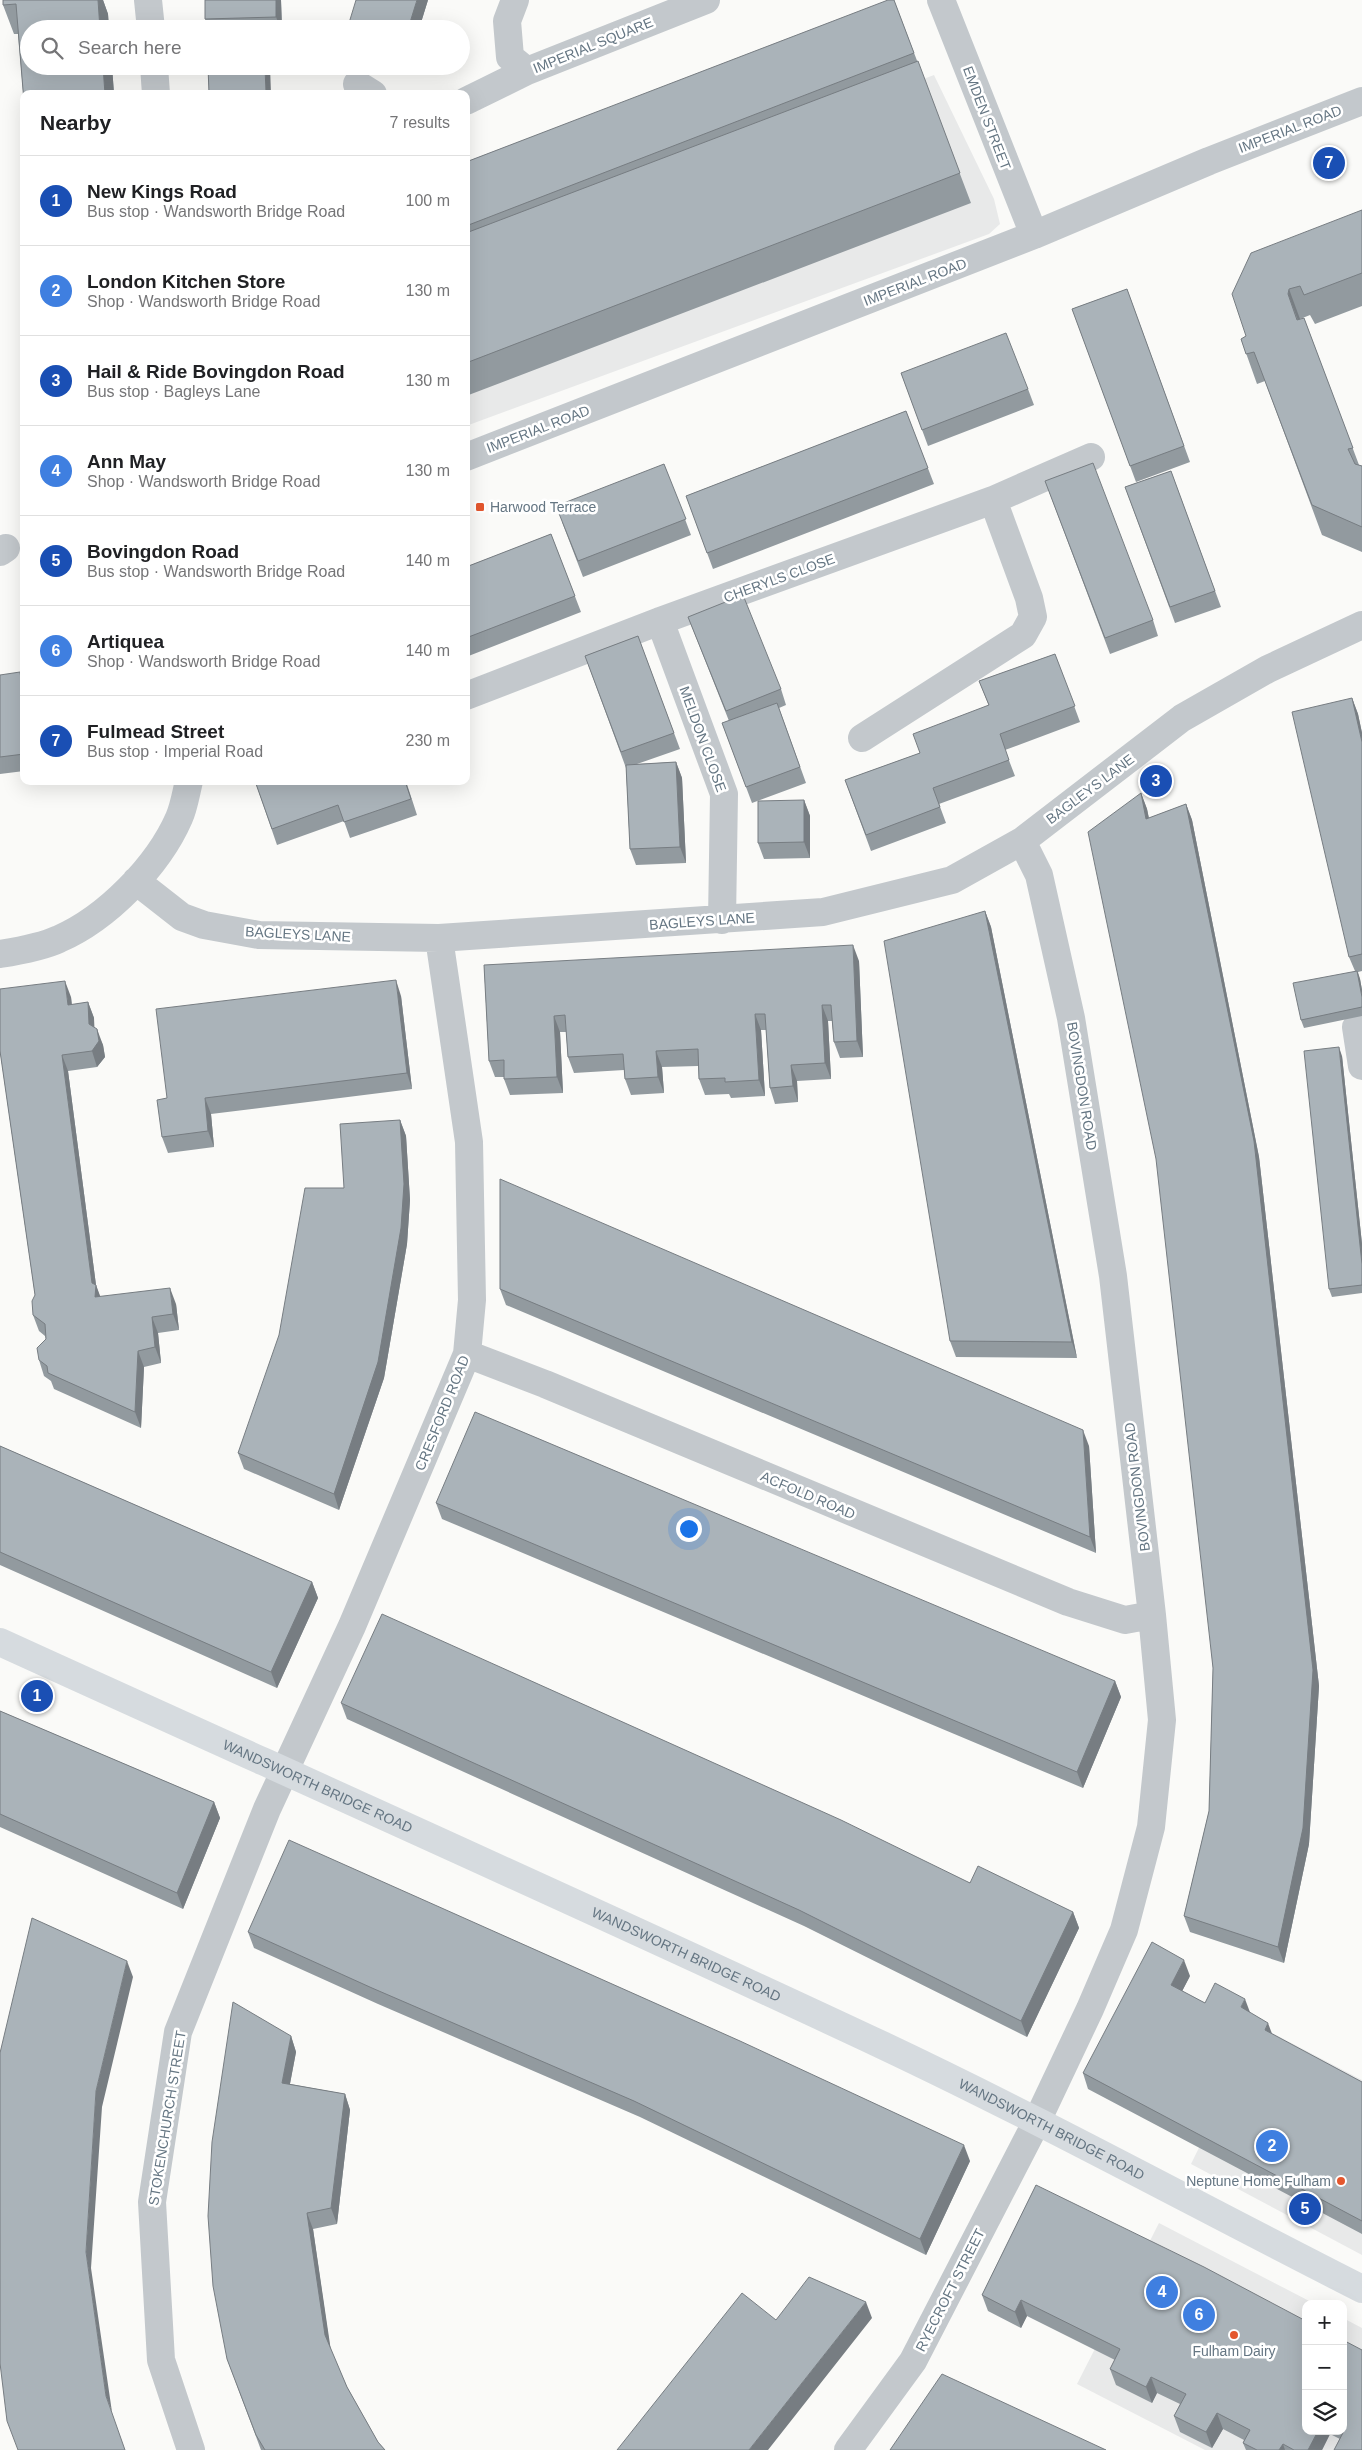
<!DOCTYPE html>
<meta charset="utf-8">
<style>
body{margin:0;font-family:Helvetica,sans-serif;background:#f6f6f6;color:#202124}
.controls{position:absolute;right:15px;bottom:15px;display:grid;overflow:hidden;border-radius:10px;box-shadow:0 5px 20px #0002}
.controls button{width:45px;height:45px;display:grid;place-items:center;padding:0;border:0;border-bottom:1px solid #e0e0e0;background:#fff;color:#202124;font:25px sans-serif}
.you{position:absolute;left:688px;top:1528px;width:18px;height:18px;margin:-12px;border:4px solid #fff;border-radius:50%;background:#1a73e8;box-shadow:0 0 0 8px #1a73e833}
.badge{display:grid;place-items:center;width:32px;height:32px;border-radius:50%;background:#2563eb;color:#fff;font-size:16px;font-weight:700}
.pin{position:absolute;translate:-50% -50%;border:2px solid #fff;box-shadow:0 1px 5px #0006}
.list{margin:0;padding:0;list-style:none}
h2{display:flex;justify-content:space-between;align-items:center;height:65px;margin:0;padding:0 20px;font-size:21px}
h2 small{font-size:16px;font-weight:400;color:#757577}
.list li{display:grid;grid-template-columns:32px 1fr auto;gap:15px;align-items:center;box-sizing:border-box;height:90px;padding:0 20px;border-top:1px solid #e0e0e0}
.list b{display:block;font-size:19px;white-space:nowrap}
.list p{margin:0;font-size:16px;white-space:nowrap;color:#757577}
.list em{font-size:16px;font-style:normal;color:#757577}
.icon{flex:none;width:28px;height:28px;fill:none;stroke:currentColor;stroke-width:2;stroke-linecap:round;stroke-linejoin:round}
.map{position:relative;flex:none;width:1362px;height:2450px;overflow:hidden}
.search{position:absolute;background:#fff;box-shadow:0 5px 20px #0002;left:20px;top:20px;width:450px;height:55px;display:flex;align-items:center;gap:12px;box-sizing:border-box;padding:0 18px;border-radius:28px;color:#757577;font-size:19px}
.panel{position:absolute;background:#fff;box-shadow:0 5px 20px #0002;left:20px;top:90px;width:450px;height:695px;border-radius:10px}
.map>svg:first-child{display:block}
.built{fill:#e8e9e9}
.lines{fill:none;stroke-linecap:round;stroke-linejoin:round}
.minor{stroke:#c3c8cc;stroke-width:28}
.major{stroke:#d6dbdf;stroke-width:28}
.wall{fill:#929a9f}
.shaded-wall{fill:#777d82}
.building{fill:#aab3b9;stroke:#777d82}
.poi-dot{fill:#e4572e;stroke:#fff;stroke-width:2}
.labels{text-anchor:middle;stroke-width:5;stroke-linejoin:round;paint-order:stroke}
.street-label{font-size:14px;fill:#657683;stroke:#fff}
.poi-label{font-size:14px;fill:#657683;stroke:#fff;text-anchor:start}
</style>
<div class="map">
<svg width="1362" height="2450" viewBox="0 0 1362 2450">
<rect width="100%" height="100%" fill="#fafaf8"/>
<!-- built -->
<path class="built" d="M934 75 994 199 1000 224 989 234 466 426V253Z
M1259 2026 1362 2080V2255L1191 2164Z
M1159 2223 1315 2304H1306V2431H1343V2318L1362 2328V2450H1205L1077 2384Z"/>
<g class="lines">
<!-- minor -->
<path class="minor" d="M148 0 151 29
M515 0 507 21 510 57 527 71 706 0
M941 0 1034 235
M154 66 156 94
M357 84 373 94
M466 101 527 71
M466 457 1034 235 1209 161 1362 101
M0 552 6 548
M660 621 724 794 722 920
M466 696 660 621 993 500 1091 457
M862 738 1023 635 1033 617 1029 598 993 500
M136 881 182 917 204 925 259 935 439 938 823 912 952 880 1022 841 1182 718 1268 669 1362 625
M0 954C19 951 42 947 59 939 107 918 158 866 179 818 184 807 186 793 189 781
M1356 1027 1362 1066
M467 1354 545 1384 1068 1602 1125 1620 1152 1615
M191 2450 161 2360 152 2202 178 2032 267 1809 352 1626 467 1354 472 1300 469 1142 439 938
M848 2450 913 2361 1037 2121 1090 2009 1124 1930 1151 1827 1162 1720 1152 1615 1113 1276 1071 1018 1039 875 1022 841"/>
<!-- major -->
<path class="major" id="s1" d="M0 1642C294 1776 590 1908 882 2045 1045 2122 1202 2208 1362 2289"/>
</g>
<!-- wall -->
<path class="wall" d="M3 0H98L99 14 98 0H103L108 14 109 29H29V66H112L114 94H24V102L18 34H14L3 5Z
M205 0H281L282 29H209L205 19Z
M428 0 419 29H351L349 23Z
M894 0 971 203 466 396V162Z
M1362 210V306L1315 324 1310 315 1300 319V320L1304 318 1359 465 1362 466V552L1322 535 1265 381 1257 384 1241 339 1246 336Z
M1127 289 1190 462 1136 482 1072 309Z
M901 373 1028 389 1034 405 928 446Z
M906 411 934 484 713 569 686 496Z
M664 464 691 535 583 577 562 522Z
M1171 471 1221 607 1175 623 1125 487Z
M1045 481 1153 620 1158 636 1110 654Z
M551 534 581 612 466 657V567Z
M688 617 781 689 786 705 779 708 806 783 752 803 722 723 729 721Z
M638 636 680 749 637 764 676 762 682 778 686 863 636 865 630 849 626 768 585 656Z
M1055 654 1080 722 1005 750 1015 776 939 804 946 823 871 851 845 780 920 753 989 706 979 681Z
M0 675 24 683V771L0 774Z
M1352 698 1358 714 1362 733V971L1358 972 1360 979 1362 990V1016L1304 1028 1301 1020 1355 971 1349 957Z
M255 781H406L417 815 350 838 344 821 277 845Z
M1141 793 1147 809 1149 818 1186 804 1192 820 1259 1157 1319 1686 1309 1844 1284 1963 1190 1932 1184 1916 1209 1811 1213 1668Z
M804 800 810 816V858L764 859 758 843Z
M985 911 991 927 1077 1358 956 1357 950 1341Z
M859 961 863 1057 840 1058 834 1042 832 1021H828L831 1079 797 1081 798 1102 775 1104 770 1088 766 1030H761L765 1096 731 1098 729 1094 705 1095 699 1079 698 1066 662 1067 664 1093 631 1095 625 1079 624 1070 574 1073 568 1057 566 1032H560L563 1093 510 1095 504 1079V1077H495L489 1061 484 965Z
M401 996 412 1089 211 1114 214 1147 168 1153 162 1137 167 1098Z
M71 997 72 1005 88 1002 94 1018V1027L103 1045 105 1057 97 1067 68 1071 96 1285 100 1297 176 1304 179 1330 158 1333 161 1363 144 1367 141 1428 54 1389 51 1381 44 1376 39 1360 46 1339 45 1336 39 1331 33 1315 35 1295 0 1051Z
M1342 1056 1362 1244V1293L1332 1297 1329 1289Z
M400 1120 406 1136 410 1200 407 1244 384 1378 339 1510 244 1469 238 1453 344 1188Z
M500 1289 1089 1446 1096 1553 506 1305Z
M0 1446 312 1582 318 1598 277 1688 0 1565Z
M436 1503 1115 1681 1121 1697 1083 1788 442 1519Z
M341 1703 1073 1912 1079 1928 1027 2037 804 1926 347 1719Z
M0 1711 214 1802 220 1818 183 1909 0 1827Z
M248 1932 970 2161 926 2255 640 2117 378 2004 254 1948Z
M1190 1976 1182 1991 1205 2003 1250 2013 1273 2035 1362 2082V2234L1088 2089 1083 2073Z
M291 2036 296 2052 290 2084 345 2094 350 2110 337 2224 313 2229 330 2348 347 2387 378 2442 385 2450H261L227 2359Z
M1036 2185 1306 2431H1343V2340L1362 2450 1330 2434 1322 2450H1246L1243 2443 1244 2440 1223 2429 1212 2448 1180 2432 1174 2416 1180 2404 1157 2393 1152 2403 1116 2385 1110 2369 1115 2360 1027 2316 1021 2328 988 2311 982 2295Z"/>
<!-- shaded-wall -->
<path class="shaded-wall" d="M98 0H103L108 14 109 29H100Z
M276 0H281L282 29H281L276 17Z
M417 0H428L419 29H408Z
M103 66H112L114 94H105Z
M265 66H270L271 94H266Z
M1289 289 1300 319 1299 323 1288 294Z
M20 672 24 683V701Z
M1352 698 1358 714 1362 733V742Z
M676 762 682 778 686 863 680 847Z
M1141 793 1147 809 1152 835 1146 819Z
M804 800 810 816V858L804 842Z
M1186 804 1192 820 1259 1157 1319 1686 1309 1844 1284 1963 1278 1947Z
M985 911 991 927 1077 1358 1072 1342Z
M853 945 859 961 863 1057 857 1041Z
M1357 971 1360 979 1362 990V997Z
M396 980 401 996 412 1089 407 1073Z
M65 981 71 997 73 1021 68 1005Z
M88 1002 94 1018 95 1040 89 1024Z
M822 1005 828 1021 831 1079 825 1063Z
M755 1014 761 1030 765 1096 759 1080Z
M554 1016 560 1032 563 1093 557 1077Z
M97 1029 103 1045 105 1057 97 1067 92 1051Z
M1339 1047 1342 1056 1362 1244V1264Z
M656 1051 662 1067 664 1093 658 1077Z
M62 1055 68 1071 96 1285 102 1301 95 1297 92 1283Z
M791 1065 797 1081 798 1102 793 1086Z
M205 1098 211 1114 214 1147 208 1131Z
M400 1120 406 1136 410 1200 407 1244 384 1378 339 1510 334 1494Z
M170 1288 176 1304 179 1330 173 1314Z
M152 1317 158 1333 161 1363 155 1347Z
M138 1351 144 1367 141 1428 135 1412Z
M1083 1430 1089 1446 1096 1553 1090 1537Z
M312 1582 318 1598 277 1688 271 1672Z
M1115 1681 1121 1697 1083 1788 1077 1772Z
M214 1802 220 1818 183 1909 177 1893Z
M1073 1912 1079 1928 1027 2037 1021 2021Z
M1184 1960 1190 1976 1177 2001 1171 1985Z
M127 1961 133 1977 102 2107 91 2268 112 2412 106 2396 86 2252 96 2091Z
M1245 1999 1251 2015 1241 2007Z
M1268 2023 1274 2039 1265 2030Z
M291 2036 296 2052 287 2099 282 2083Z
M345 2094 350 2110 337 2224 331 2208Z
M964 2145 970 2161 926 2255 920 2239Z
M307 2213 313 2229 331 2351 325 2335Z
M1021 2300 1027 2316 1021 2328 1015 2312Z
M866 2302 872 2318 768 2450H749Z
M1151 2377 1157 2393 1152 2403 1146 2387Z
M1217 2413 1223 2429 1212 2448 1206 2432Z
M1318 2431H1329L1330 2434 1322 2450H1308Z
M1283 2444 1285 2450H1279Z"/>
<!-- building -->
<path class="building" d="M3 0H98L100 29H29V66H103L105 94H24V102L16 4 3 5Z
M205 0H276V17L205 19Z
M356 0H417L408 29H367L349 23Z
M888 0H894L914 53 466 226V162Z
M918 61 960 173 466 363V233Z
M208 66H265L266 94H209Z
M1362 210V273L1304 295 1300 286 1289 289 1288 294 1297 320 1304 318 1353 448 1348 449 1355 464 1362 466V527L1312 505 1254 352 1246 354 1241 339 1246 336 1232 294 1251 253Z
M1127 289 1184 446 1130 466 1072 309Z
M1006 333 1028 389 922 430 901 373Z
M906 411 928 468 707 553 686 496Z
M1093 463 1153 620 1105 638 1045 481Z
M664 464 686 519 578 561 556 506Z
M1171 471 1215 591 1170 607 1125 487Z
M551 534 575 596 466 638V567Z
M743 595 781 689 726 711 688 617Z
M638 636 674 733 621 752 585 656Z
M1055 654 1075 706 1000 734 1009 760 933 788 940 807 866 835 845 780 920 753 913 734 989 705 979 681Z
M20 672 24 701V754L0 757V675Z
M1352 698 1362 742V954L1349 957 1292 712Z
M777 703 800 767 746 787 722 723Z
M676 762 680 847 630 849 626 765Z
M255 781H405L411 799 344 822 338 805 272 829Z
M1141 793 1146 819 1186 804 1254 1141 1313 1670 1303 1828 1278 1947 1184 1916 1209 1811 1213 1668 1156 1159 1088 832Z
M804 800V842L758 843V801Z
M985 911 1072 1342 950 1341 884 941Z
M853 945 857 1041 834 1042 831 1005H822L825 1063 791 1065 793 1086 770 1088 765 1014H755L759 1080 725 1082V1078L699 1079 698 1049 656 1051 658 1077 625 1079 623 1054 568 1057 565 1015 554 1016 557 1077 504 1079V1060L489 1061 484 965Z
M1357 971 1362 997V1007L1301 1020 1293 983Z
M396 980 407 1073 205 1098 208 1131 162 1137 157 1100 167 1098 156 1009Z
M65 981 68 1005 88 1002 89 1024 97 1029 99 1041 92 1051 62 1055 92 1283 96 1285 95 1297 170 1288 173 1314 152 1317 155 1347 138 1351 135 1412 48 1373 47 1366 39 1360 37 1348 46 1339 45 1324 33 1315 32 1301 35 1295 0 1051V989Z
M1339 1047 1362 1264V1285L1329 1289 1304 1051Z
M400 1120 404 1184 401 1228 378 1362 334 1494 238 1453 279 1335 305 1188H344L340 1124Z
M500 1179 1083 1430 1090 1537 500 1289Z
M475 1412 1115 1681 1077 1772 436 1503Z
M0 1446 312 1582 271 1672 0 1552Z
M382 1614 841 1820 970 1883 978 1866 1073 1912 1021 2021 799 1910 341 1703Z
M0 1711 214 1802 177 1893 0 1814Z
M289 1840 740 2041 964 2145 920 2239 634 2101 372 1988 248 1932Z
M32 1918 127 1961 96 2091 86 2252 106 2396 125 2450H18L7 2421 0 2363V2053Z
M1152 1942 1184 1960 1171 1985 1205 2003 1215 1983 1245 1999 1241 2007 1268 2023 1265 2030 1362 2082V2221L1083 2073Z
M233 2002 291 2036 282 2083 345 2094 331 2208 307 2213 325 2335 347 2387 378 2442 385 2450H265L256 2435 227 2359 213 2286 208 2216 212 2142Z
M1036 2185 1204 2267 1306 2321V2431H1318L1308 2450H1294L1283 2444 1279 2450H1257L1243 2443 1250 2430 1217 2413 1206 2432 1174 2416 1186 2394 1151 2377 1146 2387 1110 2369 1120 2349 1021 2300 1015 2312 982 2295Z
M809 2277 866 2302 749 2450H617L742 2293 776 2320Z
M1343 2340 1362 2350V2450H1334L1345 2429 1343 2428Z
M942 2374 1106 2450H890Z"/>
<!-- markers -->
<g class="poi-dot">
<rect x="475" y="502" width="10" height="10" rx="2.5"/>
<circle cx="1341" cy="2181" r="5"/>
<circle cx="1234" cy="2335" r="5"/>
</g>
<g class="labels">
<!-- street labels -->
<g class="street-label">
<text transform="translate(593 45) rotate(-22)" y="5">IMPERIAL SQUARE</text>
<text transform="translate(987 118) rotate(69)" y="5">EMDEN STREET</text>
<text transform="translate(1290 129) rotate(-21)" y="5">IMPERIAL ROAD</text>
<text transform="translate(915 282) rotate(-21)" y="5">IMPERIAL ROAD</text>
<text transform="translate(538 429) rotate(-21)" y="5">IMPERIAL ROAD</text>
<text transform="translate(779 578) rotate(-20)" y="5">CHERYLS CLOSE</text>
<text transform="translate(703 739) rotate(70)" y="5">MELDON CLOSE</text>
<text transform="translate(1090 789) rotate(-37)" y="5">BAGLEYS LANE</text>
<text transform="translate(702 921) rotate(-4)" y="5">BAGLEYS LANE</text>
<text transform="translate(298 934) rotate(3)" y="5">BAGLEYS LANE</text>
<text transform="translate(1082 1086) rotate(81)" y="5">BOVINGDON ROAD</text>
<text transform="translate(442 1413) rotate(-68)" y="5">CRESFORD ROAD</text>
<text transform="translate(1137 1487) rotate(-97)" y="5">BOVINGDON ROAD</text>
<text transform="translate(808 1495) rotate(23)" y="5">ACFOLD ROAD</text>
<text dy="5" stroke="none"><textPath href="#s1" startOffset="349">WANDSWORTH BRIDGE ROAD</textPath></text>
<text dy="5" stroke="none"><textPath href="#s1" startOffset="754">WANDSWORTH BRIDGE ROAD</textPath></text>
<text transform="translate(167 2118) rotate(-81)" y="5">STOKENCHURCH STREET</text>
<text dy="5" stroke="none"><textPath href="#s1" startOffset="1159">WANDSWORTH BRIDGE ROAD</textPath></text>
<text transform="translate(950 2290) rotate(-63)" y="5">RYECROFT STREET</text>
</g>
<!-- poi labels -->
<g class="poi-label">
<text x="490" y="512">Harwood Terrace</text>
<text x="1331" y="2186" text-anchor="end">Neptune Home Fulham</text>
<text x="1234" y="2356" text-anchor="middle">Fulham Dairy</text>
</g>
</g>
</svg>
<div class="controls">
<button>+</button>
<button>−</button>
<button><svg class="icon" aria-label="layers" viewBox="0 0 24 24"><path d="M12 4l9 5-9 5-9-5zM3 14l9 5 9-5"/></svg></button>
</div>
<div class="you"></div>
<div class="pin badge" style="left:37px;top:1696px;background:#1a4fb4">1</div>
<div class="pin badge" style="left:1272px;top:2146px;background:#3f7fe0">2</div>
<div class="pin badge" style="left:1156px;top:781px;background:#1a4fb4">3</div>
<div class="pin badge" style="left:1162px;top:2292px;background:#3f7fe0">4</div>
<div class="pin badge" style="left:1305px;top:2209px;background:#1a4fb4">5</div>
<div class="pin badge" style="left:1199px;top:2315px;background:#3f7fe0">6</div>
<div class="pin badge" style="left:1329px;top:163px;background:#1a4fb4">7</div>
<div class="search"><svg class="icon" aria-label="search" viewBox="0 0 24 24"><circle cx="10" cy="10" r="6"/><path d="M15 15l6 6"/></svg>Search here</div>
<section class="panel">
<h2>Nearby<small>7 results</small></h2>
<ul class="list">
<li><span class="badge" style="background:#1a4fb4">1</span><div><b>New Kings Road</b><p>Bus stop · Wandsworth Bridge Road</p></div><em>100 m</em></li>
<li><span class="badge" style="background:#3f7fe0">2</span><div><b>London Kitchen Store</b><p>Shop · Wandsworth Bridge Road</p></div><em>130 m</em></li>
<li><span class="badge" style="background:#1a4fb4">3</span><div><b>Hail &amp; Ride Bovingdon Road</b><p>Bus stop · Bagleys Lane</p></div><em>130 m</em></li>
<li><span class="badge" style="background:#3f7fe0">4</span><div><b>Ann May</b><p>Shop · Wandsworth Bridge Road</p></div><em>130 m</em></li>
<li><span class="badge" style="background:#1a4fb4">5</span><div><b>Bovingdon Road</b><p>Bus stop · Wandsworth Bridge Road</p></div><em>140 m</em></li>
<li><span class="badge" style="background:#3f7fe0">6</span><div><b>Artiquea</b><p>Shop · Wandsworth Bridge Road</p></div><em>140 m</em></li>
<li><span class="badge" style="background:#1a4fb4">7</span><div><b>Fulmead Street</b><p>Bus stop · Imperial Road</p></div><em>230 m</em></li>
</ul>
</section>
</div>
